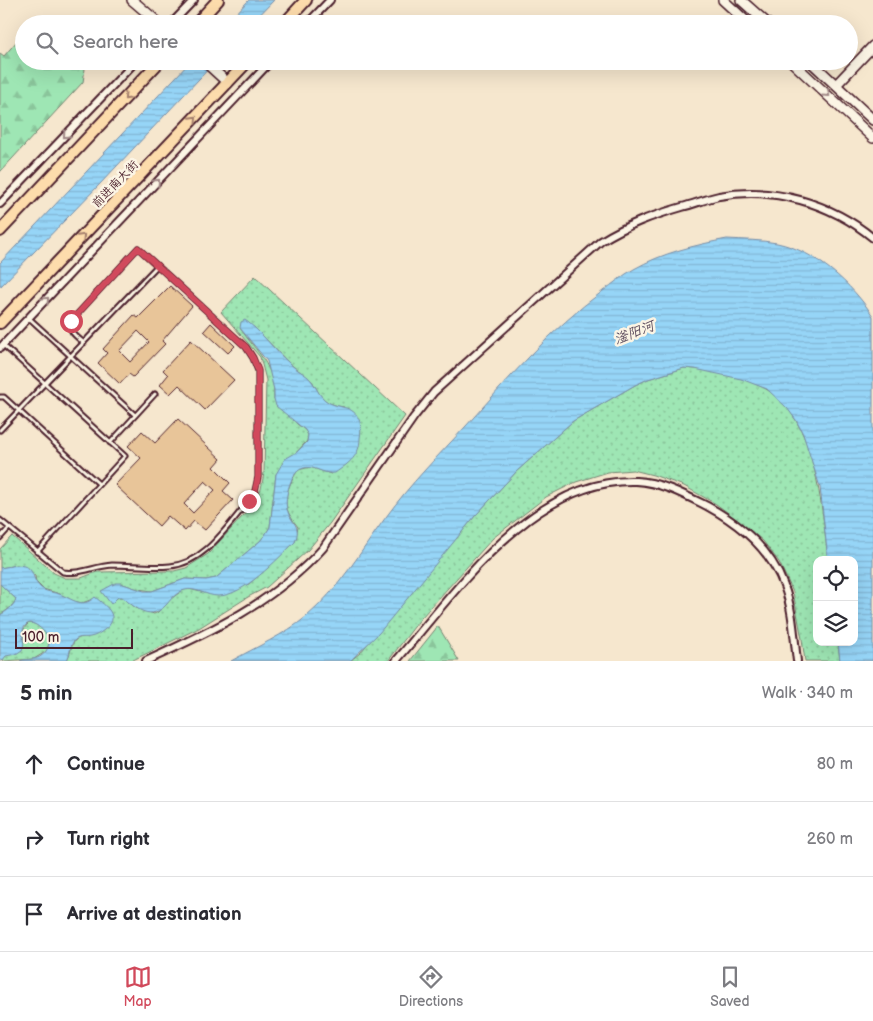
<!DOCTYPE html>
<meta charset="utf-8">
<style>
body{margin:0;font-family:"Balsamiq Sans","LXGW WenKai TC",sans-serif;background:#f2f2f3;color:#2b2b33}
.controls{position:absolute;right:15px;bottom:15px;display:grid;overflow:hidden;border-radius:10px;box-shadow:0 5px 20px #0002}
.controls button{width:45px;height:45px;display:grid;place-items:center;padding:0;border:0;border-bottom:1px solid #e1e1e2;background:#fff;color:#2b2b33;font:25px sans-serif}
.scale{position:absolute;left:15px;bottom:12px;width:118px;box-sizing:border-box;padding-left:5px;border:2px solid #4a1f2b;border-top:0;font-size:14px;line-height:18px;white-space:nowrap;color:#4a1f2b;-webkit-text-stroke:4px #fcf5e5;paint-order:stroke}
.stop{position:absolute;width:15px;height:15px;margin:-11px;border:4px solid #d1495b;border-radius:50%;background:#fff}
.stop.end{background:#d1495b;border-color:#fff;box-shadow:0 1px 5px #0008}
.list{margin:0;padding:0;list-style:none}
h2{display:flex;justify-content:space-between;align-items:center;height:65px;margin:0;padding:0 20px;font-size:21px}
h2 small{font-size:16px;font-weight:400;color:#7c7c81}
.list li{display:grid;grid-template-columns:32px 1fr auto;gap:15px;align-items:center;box-sizing:border-box;height:75px;padding:0 20px;border-top:1px solid #e1e1e2}
.list b{display:block;font-size:19px;white-space:nowrap}
.list em{font-size:16px;font-style:normal;color:#7c7c81}
.icon{flex:none;width:28px;height:28px;fill:none;stroke:currentColor;stroke-width:2;stroke-linecap:round;stroke-linejoin:round}
.map{position:relative;flex:none;width:873px;height:661px;overflow:hidden}
.search{position:absolute;background:#fff;box-shadow:0 5px 20px #0002;left:15px;right:15px;top:15px;height:55px;display:flex;align-items:center;gap:12px;box-sizing:border-box;padding:0 18px;border-radius:28px;color:#7c7c81;font-size:19px}
.sheet{height:290px;background:#fff}
nav{display:flex;justify-content:space-around;align-items:center;box-sizing:border-box;height:70px;border-top:1px solid #e1e1e2;background:#fff;font-size:14px;color:#7c7c81}
nav a{display:grid;justify-items:center;gap:2px}
nav .on{color:#d1495b}
.map>svg:first-child{display:block}
.grass{fill:url(#grass-dots);stroke:#748270;fill-rule:evenodd}
.forest{fill:url(#forest-firs);stroke:#748270}
.water{fill:url(#water-rules);stroke:#788ca5}
.building{fill:#e8c599;stroke:#4a1f2b;fill-rule:evenodd}
.lines{fill:none;stroke-linecap:round;stroke-linejoin:round}
.lane-casing{stroke:#4a1f2b;stroke-width:7}
.street-casing{stroke:#4a1f2b;stroke-width:10}
.secondary-casing{stroke:#4a1f2b;stroke-width:12}
.primary-casing{stroke:#4a1f2b;stroke-width:14}
.lane{stroke:#fcf5e5;stroke-width:3}
.street{stroke:#fcf5e5;stroke-width:6}
.secondary{stroke:#fcf5e5;stroke-width:9}
.primary{stroke:#fddcac;stroke-width:10}
.oneway{stroke:#a38a88}
.oneway2{stroke:#a47e6c}
.route{stroke:#d1495b;stroke-width:6}
.labels{text-anchor:middle;stroke-width:5;stroke-linejoin:round;paint-order:stroke}
.street-label{font-size:12px;fill:#4a1f2b;stroke:#fcf5e5}
.water-label{font-size:14px;font-style:italic;fill:#5d4c5e;stroke:#fcf5e5}
</style>
<div class="map">
<svg width="873" height="661" viewBox="0 0 873 661">
<defs>
<pattern id="grass-dots" width="8" height="8" patternUnits="userSpaceOnUse" patternTransform="scale(1.25)"><rect width="8" height="8" fill="#9ee6b4"/><path d="M2 2h.1M6 6h.1" fill="none" stroke="#8ac59b" stroke-width="1.8" stroke-linecap="round"/></pattern>
<pattern id="forest-firs" width="22" height="20" patternUnits="userSpaceOnUse" patternTransform="scale(1.25)"><rect width="22" height="20" fill="#9ee6b4"/><path d="M5 1l3.5 6h-7zM16 11l3.5 6h-7z" fill="#8ac59b"/></pattern>
<pattern id="water-rules" width="6" height="5" patternUnits="userSpaceOnUse" patternTransform="scale(1.25)"><rect width="6" height="5" fill="#96d5f7"/><path d="M0 2.5h6" fill="none" stroke="#83b6d4"/></pattern>
</defs>
<rect width="100%" height="100%" fill="#f6e7ce"/>
<filter id="ink" filterUnits="userSpaceOnUse"><feTurbulence type="fractalNoise" baseFrequency=".02" numOctaves="2"/><feDisplacementMap in="SourceGraphic" scale="10" xChannelSelector="R" yChannelSelector="G"/><feConvolveMatrix kernelMatrix="1 2 1 2 8 2 1 2 1" color-interpolation-filters="sRGB"/></filter>
<g filter="url(#ink)">
<!-- grass -->
<path class="grass" d="M255 276 405 416 330 523 308 550 267 587 248 597 199 628 131 661H66C73 652 69 639 83 637L93 599 82 603 73 601 60 594 43 589 36 582 35 576 17 565 0 568V549L12 536 54 573 65 578H81L97 572 174 571 186 568 208 554 254 504 257 497 261 489 264 473 266 380 260 357 221 312ZM254 327 289 363 312 381 321 397 329 403 338 406 344 407 331 474 310 467 298 470C291 481 283 496 287 509 289 515 294 522 298 527L295 542 249 584 209 594 189 589 183 590 172 598 158 612 154 614 136 608 122 597H118L111 604 120 583 138 589 152 591 185 579 206 580 216 578 260 541 265 535 270 527 276 474 307 441 308 435 305 430 297 424 274 399C275 364 257 353 240 328Z
M684 368C711 370 743 376 766 389 816 417 822 509 828 560H817V642H838L840 661H805L802 639 793 592 779 562 763 541 739 521 716 504 684 486 653 475 633 470 608 472 576 482 546 497 493 538 421 618 388 661H350L360 653 475 516 517 471 573 421 635 385 648 379Z
M0 584 16 599C14 606 6 611 0 615Z
M29 623C39 623 45 632 50 639L47 651 34 659 3 661 4 657 24 642C23 634 22 629 29 623Z"/>
<!-- forest -->
<path class="forest" d="M24 33V61H77L85 69 83 82 0 172V53L4 56Z
M438 626 459 661H410Z"/>
<!-- water -->
<path class="water" d="M249 0H274L251 24H226Z
M191 61H216L100 184 0 287V263Z
M727 239C744 240 761 240 777 243 816 251 852 284 873 316V661H840L838 642H854V560H828L820 487 803 434 796 420 787 408 767 389 741 379 695 369 684 368 648 379 635 385 573 421 517 471 475 516 379 633 350 661H231C256 647 284 635 306 617 339 589 361 551 386 517 410 484 439 455 466 426 509 378 551 329 603 291 613 284 623 275 634 269 662 253 695 245 727 239Z
M245 320C262 332 274 350 289 363 295 369 302 372 308 377 315 383 317 393 324 399 337 411 353 402 360 422 361 427 361 433 360 438 360 456 349 463 335 473 324 475 314 465 304 468 291 470 284 498 287 509 291 524 302 524 295 542 277 559 244 596 218 596 207 596 195 587 185 590 177 592 172 598 167 604 151 622 137 609 122 597H118L111 604 101 591 116 583H120L144 591H152L185 579 206 580 216 578 260 541 265 535 270 527 276 474 285 459 297 452 307 442 308 435 305 430 276 406 274 399V390L267 361 240 328 241 322Z
M17 565C37 566 30 578 40 587 45 592 53 592 59 594 73 599 82 609 95 597 106 606 122 617 104 630 100 633 96 636 90 637 85 638 79 636 75 640 69 645 71 655 66 661H20C25 659 27 660 32 659 44 658 49 649 50 639 45 632 29 613 23 630 21 637 26 643 22 650L16 654 6 656 2 661H0V615C6 612 14 606 16 599L0 584V568Z"/>
<!-- building -->
<path class="building" d="M170 286 192 306 162 341 165 344 133 377 129 374 120 384 98 363 107 353 103 349 134 315 138 318ZM138 331 149 342 130 362 119 351Z
M211 323 235 346 228 353 204 331Z
M191 340 234 380 205 410 179 385 170 394 160 385 168 375 163 370Z
M178 419 221 459 214 467 230 483 223 491 233 500 205 530 194 521 185 531 168 516 159 526 115 485 141 458 128 446 142 431 155 443ZM205 481 215 490 193 513 184 504Z"/>
<g class="lines">
<!-- lane casing -->
<g class="lane-casing">
<path id="lane" d="M29 318 135 415
M3 345 125 456 37 552
M0 397H4L99 484
M0 430 157 266
M110 443 155 394
M0 520 63 572C79 575 95 566 112 565 131 565 151 568 170 566 204 564 228 525 249 501L255 491 258 477V371L253 358 246 347 138 248 71 321C67 331 77 337 84 343
M0 538 9 528"/>
</g>
<!-- street casing -->
<g class="street-casing">
<path id="street" d="M171 24 194 0
M307 24 330 0
M0 204 136 61
M0 348 271 61
M146 661C210 632 275 602 323 548L414 417 434 392 601 241C629 224 651 216 682 207 694 204 706 199 719 196 773 186 831 203 873 238
M396 661C456 591 534 477 636 481 661 482 685 495 707 506 740 524 771 550 784 586 793 609 794 637 797 661"/>
</g>
<!-- secondary casing -->
<g class="secondary-casing">
<path id="secondary" d="M132 0 160 24
M723 0 749 24
M741 0 768 24
M204 61 228 83
M791 61 873 138
M810 61 873 120
M836 85 873 46"/>
</g>
<!-- primary casing -->
<g class="primary-casing">
<path id="primary" d="M196 24 218 0
M284 24 306 0
M0 231 160 61
M0 323 248 61"/>
</g>
<!-- lane -->
<use href="#lane" class="lane"/>
<!-- street -->
<use href="#street" class="street"/>
<!-- secondary -->
<use href="#secondary" class="secondary"/>
<!-- primary -->
<use href="#primary" class="primary"/>
</g>
<!-- one-way arrows -->
<defs><path id="oneway-chevron" d="M-2-3.5L2.5 0L-2 3.5" fill="none" stroke-width="1.6" stroke-linecap="round" stroke-linejoin="round" transform="scale(1.25)"/></defs>
<g class="oneway">
<use href="#oneway-chevron" transform="translate(827 94) rotate(42)"/>
<use href="#oneway-chevron" transform="translate(66 135) rotate(133)"/>
<use href="#oneway-chevron" transform="translate(157 182) rotate(-47)"/>
<use href="#oneway-chevron" transform="translate(46 300) rotate(-47)"/>
</g>
<g class="oneway2">
<use href="#oneway-chevron" transform="translate(127 97) rotate(133)"/>
<use href="#oneway-chevron" transform="translate(194 119) rotate(-46)"/>
<use href="#oneway-chevron" transform="translate(82 237) rotate(-46)"/>
</g>
</g>
<g class="lines" filter="url(#ink)">
<!-- route -->
<path class="route" d="M71 321 138 248 246 347 253 358 258 370V477L255 491 249 501"/>
</g>
<g class="labels">
<!-- street labels -->
<g class="street-label">
<text transform="translate(115 184) rotate(-46)" y="4">前进南大街</text>
</g>
<!-- water labels -->
<g class="water-label">
<text transform="translate(634 332) rotate(-21)" y="5">滏阳河</text>
</g>
</g>
</svg>
<div class="controls">
<button><svg class="icon" aria-label="locate" viewBox="0 0 24 24"><circle cx="12" cy="12" r="6"/><path d="M12 2v4M12 18v4M2 12h4M18 12h4"/></svg></button>
<button><svg class="icon" aria-label="layers" viewBox="0 0 24 24"><path d="M12 4l9 5-9 5-9-5zM3 14l9 5 9-5"/></svg></button>
</div>
<div class="scale">100 m</div>
<div class="stop" style="left:71px;top:321px"></div>
<div class="stop end" style="left:249px;top:501px"></div>
<div class="search"><svg class="icon" aria-label="search" viewBox="0 0 24 24"><circle cx="10" cy="10" r="6"/><path d="M15 15l6 6"/></svg>Search here</div>
</div>
<section class="sheet">
<h2>5 min<small>Walk · 340 m</small></h2>
<ul class="list">
<li><svg class="icon" aria-label="ahead" viewBox="0 0 24 24"><path d="M12 20V5M6 11l6-6 6 6"/></svg><div><b>Continue</b></div><em>80 m</em></li>
<li><svg class="icon" aria-label="right" viewBox="0 0 24 24"><path d="M7 20v-9h11M14 6l5 5-5 5"/></svg><div><b>Turn right</b></div><em>260 m</em></li>
<li><svg class="icon" aria-label="arrive" viewBox="0 0 24 24"><path d="M6 21V4h12l-3 4 3 4H6"/></svg><div><b>Arrive at destination</b></div></li>
</ul>
</section>
<nav>
<a class="on"><svg class="icon" aria-label="map" viewBox="0 0 24 24"><path d="M3 6l6-2 6 2 6-2v14l-6 2-6-2-6 2zM9 4v14M15 6v14"/></svg>Map</a>
<a><svg class="icon" aria-label="directions" viewBox="0 0 24 24"><path d="M12 3l9 9-9 9-9-9zM9 14v-3h6M13 9l2 2-2 2"/></svg>Directions</a>
<a><svg class="icon" aria-label="saved" viewBox="0 0 24 24"><path d="M7 4h10v16l-5-4-5 4z"/></svg>Saved</a>
</nav>
